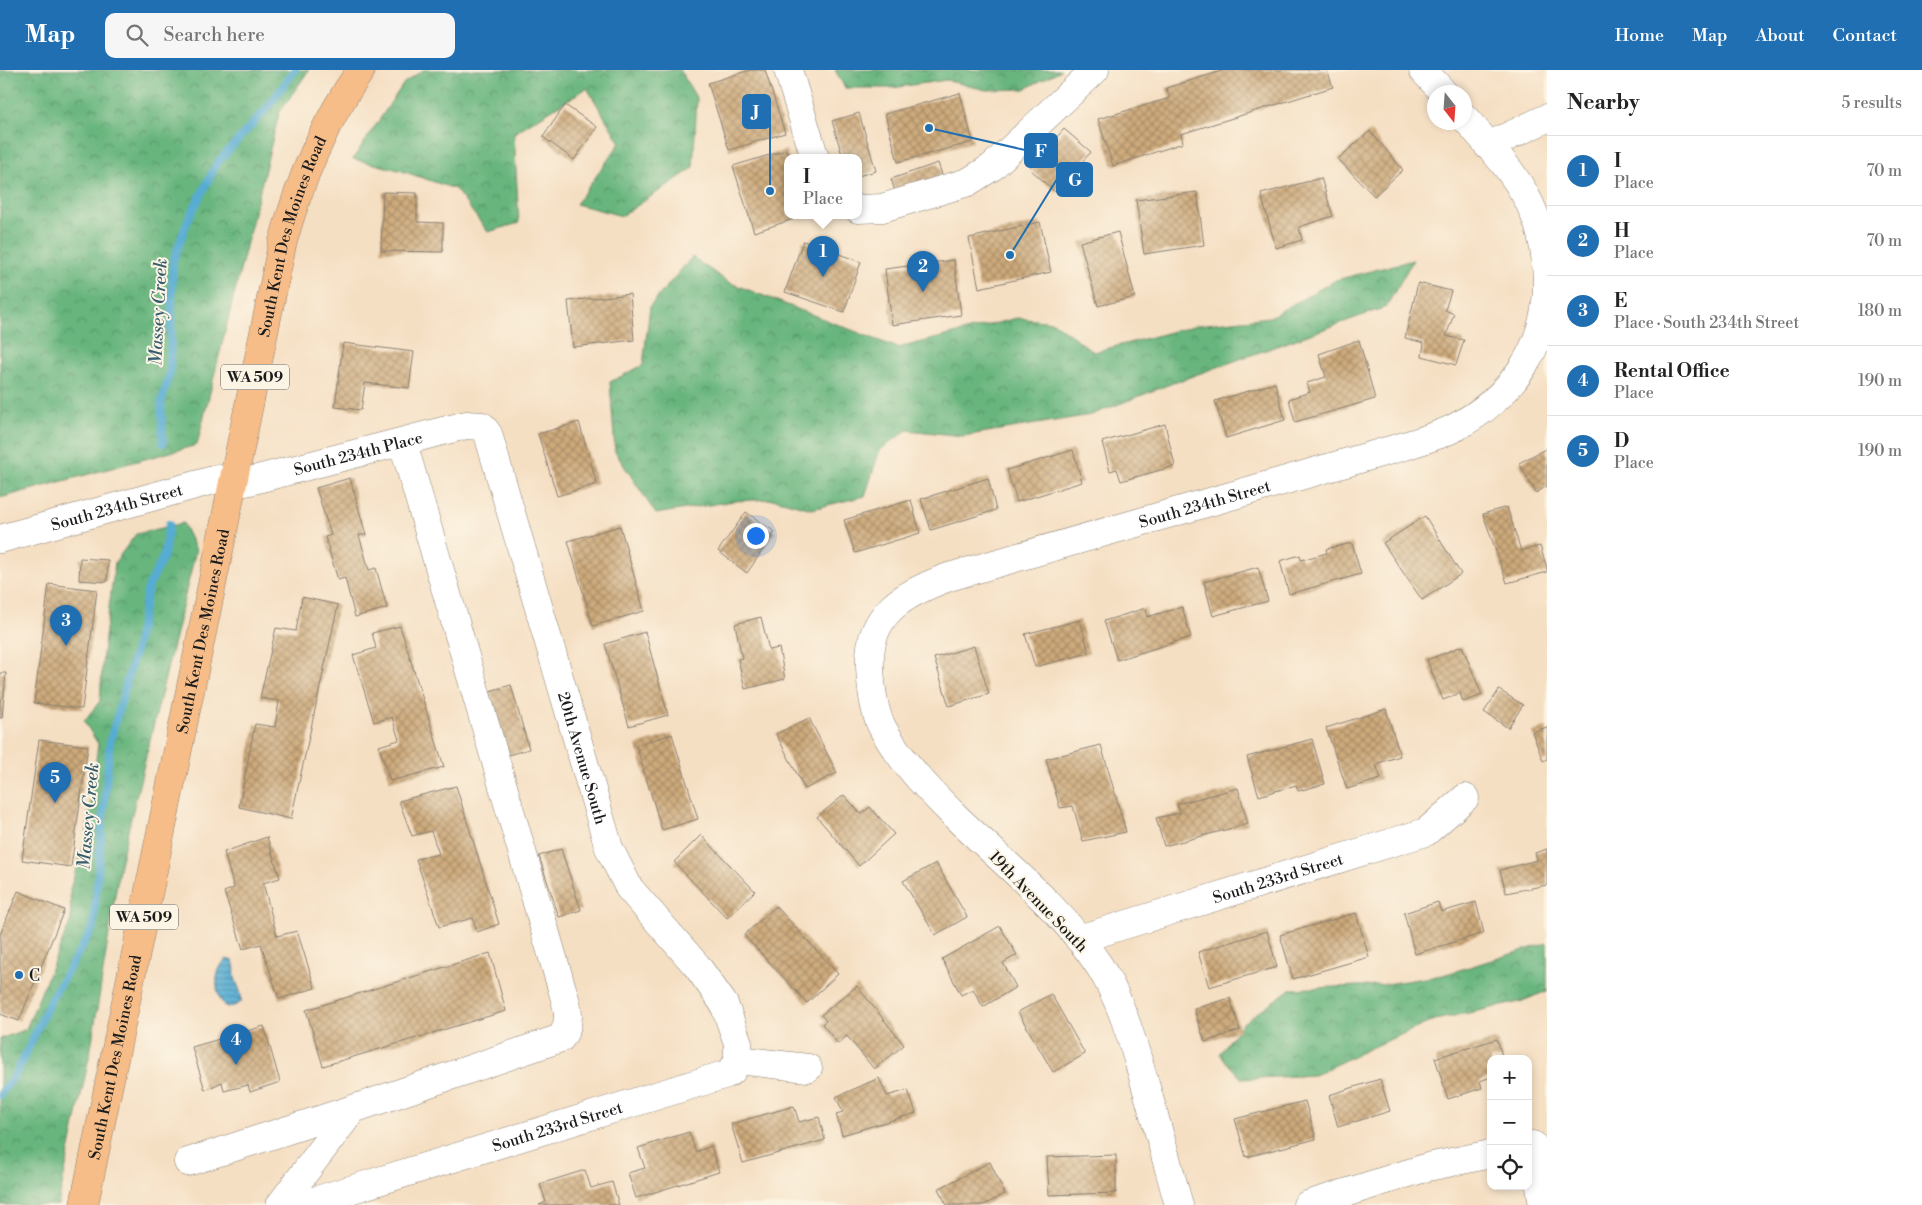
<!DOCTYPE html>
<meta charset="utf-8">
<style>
body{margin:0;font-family:"Libre Bodoni",serif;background:#f6f6f6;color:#222}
.controls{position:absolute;right:15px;bottom:15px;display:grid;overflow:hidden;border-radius:10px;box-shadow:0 2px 8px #0003}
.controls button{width:45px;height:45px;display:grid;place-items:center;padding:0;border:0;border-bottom:1px solid #e0e0e0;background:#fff;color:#222;font:25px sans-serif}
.compass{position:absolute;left:1427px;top:15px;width:45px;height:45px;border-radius:50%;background:#fff;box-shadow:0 2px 8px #0003;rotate:163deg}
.you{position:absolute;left:755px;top:465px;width:18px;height:18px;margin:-12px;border:4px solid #fff;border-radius:50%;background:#1a73e8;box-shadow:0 0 0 8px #1a73e833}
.badge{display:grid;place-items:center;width:32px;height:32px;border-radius:50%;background:#1f6fb2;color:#fff;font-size:16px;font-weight:700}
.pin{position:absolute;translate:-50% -41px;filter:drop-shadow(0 1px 2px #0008)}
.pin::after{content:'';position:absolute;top:26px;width:18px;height:15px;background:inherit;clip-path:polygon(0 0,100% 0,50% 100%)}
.popup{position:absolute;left:784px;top:84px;width:78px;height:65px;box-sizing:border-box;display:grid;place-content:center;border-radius:10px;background:#fff;filter:drop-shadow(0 1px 4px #0005);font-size:16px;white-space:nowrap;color:#767676}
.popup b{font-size:19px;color:#222}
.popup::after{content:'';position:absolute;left:50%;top:100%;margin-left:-10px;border:10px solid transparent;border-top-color:#fff}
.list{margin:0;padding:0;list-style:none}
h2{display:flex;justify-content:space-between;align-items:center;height:65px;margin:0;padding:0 20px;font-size:21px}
h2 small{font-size:16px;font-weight:400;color:#767676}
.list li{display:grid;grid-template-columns:32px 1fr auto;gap:15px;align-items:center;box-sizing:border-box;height:70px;padding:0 20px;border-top:1px solid #e0e0e0}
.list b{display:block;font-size:19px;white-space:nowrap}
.list p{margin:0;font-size:16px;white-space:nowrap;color:#767676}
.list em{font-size:16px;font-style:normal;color:#767676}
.icon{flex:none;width:28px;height:28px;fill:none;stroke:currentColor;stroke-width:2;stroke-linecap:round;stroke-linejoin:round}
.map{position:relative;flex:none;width:1547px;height:1135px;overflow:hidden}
header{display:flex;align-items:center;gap:30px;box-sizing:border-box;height:70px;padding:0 25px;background:#1f6fb2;color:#fff}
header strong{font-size:24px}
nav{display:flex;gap:28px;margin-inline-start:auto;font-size:18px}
.search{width:350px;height:45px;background:#f6f6f6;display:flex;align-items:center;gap:12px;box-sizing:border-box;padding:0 18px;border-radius:10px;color:#767676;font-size:19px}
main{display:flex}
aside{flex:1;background:#fff}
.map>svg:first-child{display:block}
.forest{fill:url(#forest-crowns);stroke:#42684d}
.water{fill:url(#water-rules);stroke:#396477}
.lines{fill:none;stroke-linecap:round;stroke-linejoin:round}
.stream{stroke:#56acd2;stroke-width:8}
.building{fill:url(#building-cross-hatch)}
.minor-casing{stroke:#887e70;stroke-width:29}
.major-casing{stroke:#887e70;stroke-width:29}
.minor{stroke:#fff;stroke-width:28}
.major{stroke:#f7bd88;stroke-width:28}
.poi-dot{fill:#1f6fb2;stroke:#fcf5e5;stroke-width:2}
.labels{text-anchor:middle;stroke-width:4;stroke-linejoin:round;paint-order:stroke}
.shield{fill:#fcf5e5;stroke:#5f5d58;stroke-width:1}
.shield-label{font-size:15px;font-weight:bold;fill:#1c1c1c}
.street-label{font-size:16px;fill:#1c1c1c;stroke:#fcf5e5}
.poi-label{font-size:16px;fill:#1c1c1c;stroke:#fcf5e5;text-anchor:start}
.water-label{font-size:18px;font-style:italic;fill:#365d6e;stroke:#fcf5e5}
.leader{fill:none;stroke:#1f6fb2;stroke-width:2}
.callout-dot{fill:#1f6fb2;stroke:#fcf5e5;stroke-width:2}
.callout{fill:#1f6fb2;stroke:#1f6fb2;stroke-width:2}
.callout-label{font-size:18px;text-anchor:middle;font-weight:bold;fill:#fff}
</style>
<header>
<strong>Map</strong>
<div class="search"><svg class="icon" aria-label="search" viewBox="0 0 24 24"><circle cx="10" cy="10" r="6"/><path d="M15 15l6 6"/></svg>Search here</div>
<nav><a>Home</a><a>Map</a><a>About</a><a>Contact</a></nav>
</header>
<main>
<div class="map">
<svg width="1547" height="1135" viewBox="0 0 1547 1135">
<defs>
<pattern id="forest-crowns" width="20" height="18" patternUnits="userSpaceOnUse" patternTransform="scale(1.25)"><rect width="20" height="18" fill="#67b57e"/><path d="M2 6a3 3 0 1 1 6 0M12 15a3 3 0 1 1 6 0" fill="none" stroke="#549266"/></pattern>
<pattern id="water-rules" width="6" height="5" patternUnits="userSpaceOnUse" patternTransform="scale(1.25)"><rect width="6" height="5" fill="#56acd2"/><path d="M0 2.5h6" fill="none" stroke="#468baa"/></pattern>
<pattern id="building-cross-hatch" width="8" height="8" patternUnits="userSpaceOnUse" patternTransform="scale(1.25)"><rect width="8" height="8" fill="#ceaa7c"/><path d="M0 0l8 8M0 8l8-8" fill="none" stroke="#a68a65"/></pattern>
</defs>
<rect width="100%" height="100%" fill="#fcf5e5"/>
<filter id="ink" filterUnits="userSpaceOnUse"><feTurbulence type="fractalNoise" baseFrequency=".02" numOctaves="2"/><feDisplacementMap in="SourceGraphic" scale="10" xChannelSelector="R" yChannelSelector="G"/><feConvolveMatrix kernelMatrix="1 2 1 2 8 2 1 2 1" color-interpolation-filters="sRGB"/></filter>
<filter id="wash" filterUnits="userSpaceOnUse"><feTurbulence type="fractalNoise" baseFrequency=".0096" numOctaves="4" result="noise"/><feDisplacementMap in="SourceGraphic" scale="20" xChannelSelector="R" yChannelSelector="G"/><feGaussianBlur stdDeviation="1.12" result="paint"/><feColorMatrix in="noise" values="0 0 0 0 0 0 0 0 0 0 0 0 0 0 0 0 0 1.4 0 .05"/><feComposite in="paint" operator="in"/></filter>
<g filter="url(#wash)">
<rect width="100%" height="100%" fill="#f5dfc3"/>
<!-- forest -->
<path class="forest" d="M0 0H309L279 43 197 375 0 428Z
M423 0H680L697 29 693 98 622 146 576 134 620 73 587 18 514 63 519 153 488 162 455 119 399 100 353 89 404 13Z
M835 0H1061L1025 19 986 20 946 10 892 18H845Z
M692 187 728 212 898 278 1017 248 1053 252 1094 282 1197 255 1270 247 1336 210 1413 190 1386 237 1173 313 1091 345 963 366 907 360 880 380 865 426 812 439 775 429 733 431 656 444 615 382 610 312 643 295 650 236Z
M183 453 196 480 120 794 91 978 58 1135H0V969L26 959 71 850 70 819 86 768 98 674 84 651 100 631 103 583 115 492 136 464Z
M1547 873V921L1520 932 1435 950 1368 979 1314 1005 1242 1009 1219 984 1243 953 1290 919 1380 915 1443 905Z"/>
<!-- water -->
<path class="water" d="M227 889 233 891C236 898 234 902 235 908 238 917 242 922 241 932L234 936 226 937C214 926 213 899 227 889Z"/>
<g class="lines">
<!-- stream -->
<path class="stream" d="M163 373 161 333 170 302 173 191 187 152 217 93 267 38 295 0
M0 1025 17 1002 51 929 93 858 110 671 136 578 148 518 164 485 169 454"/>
</g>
<g id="blocks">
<!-- building -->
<path class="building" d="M750 0H765L785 63 729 80 708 13Z
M1225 0H1327L1333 17 1181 64 1183 73 1113 96 1098 49 1170 28 1166 18Z
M960 23 973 72 898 92 885 44Z
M565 35 597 57 574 90 543 67Z
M859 43 876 101 858 106V88H843L832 51Z
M1064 59 1091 82 1055 122 1029 98Z
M1370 61 1403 100 1374 126 1338 89Z
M786 80 789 88 788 146H803L754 162 733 96Z
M938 93 943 108 896 124 891 109Z
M1321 108 1333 146 1299 157 1302 170 1276 178 1261 124Z
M383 122 417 123V152L443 153V182L381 181Z
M1197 122 1204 175 1144 184 1136 130Z
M1040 152 1051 202 979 218 969 168Z
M1118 162 1135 227 1098 236 1080 172Z
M803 171 861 192 844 242 785 222Z
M954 190 961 245 892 255 885 199Z
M1418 213 1451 221 1445 240 1454 244 1446 266 1464 270 1456 295 1422 286 1424 273 1405 268Z
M630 224 634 270 573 277 568 231Z
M1359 270 1375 329 1295 352 1289 329 1310 322 1307 313 1326 307 1319 284Z
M343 273 414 282 409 318 365 313 361 340 335 337Z
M1275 313 1285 350 1226 368 1215 331Z
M579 352 597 414 557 426 538 364Z
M1165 354 1175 396 1121 411 1117 399 1110 401 1102 372Z
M1547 378V416L1536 423 1519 393Z
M1073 380 1082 412 1017 432 1007 400Z
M350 408 366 465H359L369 500 376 498 387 538 355 547 345 508 338 510 325 467 331 465 316 418Z
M988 408 996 440 931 460 921 429Z
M911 430 920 463 855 483 844 450Z
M1507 437 1521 481 1540 476 1547 498V502L1507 513 1483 444Z
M746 442 775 462 747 503 718 481Z
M1425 446 1461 504 1422 530 1383 473Z
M620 456 644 541 593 556 568 471Z
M1352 473 1361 504 1289 524 1280 491 1300 485 1301 490 1327 483 1326 479Z
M80 488 108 490 107 512 79 510Z
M1258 497 1268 531 1213 546 1204 512Z
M49 514 97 520 82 639 34 633Z
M302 527 338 535 291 749 239 737 255 654 275 657 279 631 260 628 276 558 296 561Z
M1182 537 1191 567 1117 590 1104 551 1146 538 1147 547Z
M761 547 769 580 779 578 785 609 745 619 738 589 742 588 735 554Z
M1080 550 1089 583 1035 597 1025 564Z
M400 556 444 697 390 711 379 676 399 670 392 647 374 652 353 585 376 578 372 563Z
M645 562 668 645 629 656 605 574Z
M974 576 989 624 949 636 934 588Z
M1462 576 1482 625 1463 632 1460 623 1443 630 1427 590Z
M0 603H6L2 648H0Z
M511 615 529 679 508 685 490 621Z
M1499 620 1523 635 1508 658 1484 642Z
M1386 639 1400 686 1376 694 1381 709 1347 719 1326 658Z
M809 648 837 703 805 719 776 664Z
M1547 657V689L1543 691 1532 662Z
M672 664 698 749 662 760 636 675Z
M1312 669 1325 714 1298 721 1296 715 1259 726 1247 687Z
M39 670 88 676 71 797 22 790Z
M1101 675 1126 762 1083 771 1073 736 1060 738 1046 689Z
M456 716 499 854 477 862 473 848 439 857 416 789 439 784 431 761 412 766 399 731Z
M1238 718 1248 754 1164 776 1156 748 1180 743 1177 734Z
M844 725 861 744 870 737 894 764 859 796 817 747Z
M701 765 755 821 727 848 674 792Z
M267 767 280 808 263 813 277 866 297 861 315 918 279 929 261 874 243 879 224 822 234 818 224 782Z
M561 779 581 840 559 847 539 786Z
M1547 779V815L1506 823 1500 800 1537 790 1535 783Z
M936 793 967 847 935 865 903 811Z
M18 821 64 840 19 951 0 944V865Z
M1438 832 1441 842 1476 832 1484 863 1415 884 1404 843Z
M776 836 838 904 807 933 744 865Z
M1356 843 1369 887 1293 909 1280 865Z
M1000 856 1017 885 1003 893 1016 917 983 937 973 919 961 925 942 889Z
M1267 861 1277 897 1209 917 1198 882Z
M490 883 506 941 323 996 306 940Z
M857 916 904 975 874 999 847 966 838 974 822 954 826 951 821 945Z
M1051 924 1085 984 1053 1002 1018 942Z
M1230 928 1240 960 1205 972 1194 939Z
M264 956 280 1012 250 1022 248 1015 224 1021 222 1012 205 1020 192 977Z
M1497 969 1503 989H1491V1007L1480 1011 1482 1018 1448 1029 1435 988Z
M879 1008 887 1026 908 1020 916 1043 842 1065 836 1044 843 1042 836 1027Z
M1380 1009 1390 1041 1338 1057 1329 1025Z
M1305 1031 1316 1069 1246 1087 1235 1049Z
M794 1036 799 1052 819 1047 825 1070 743 1093 731 1054Z
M689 1062 696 1082 711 1076 719 1102 636 1128 628 1103 645 1098 638 1078Z
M1116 1085V1123L1049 1125 1047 1087Z
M990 1092 1005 1124 984 1135H947L938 1119Z
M585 1100 591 1118 612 1112 619 1135H539L546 1132 540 1114Z"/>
</g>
</g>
<g filter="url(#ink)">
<use href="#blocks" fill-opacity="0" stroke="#887e70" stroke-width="1"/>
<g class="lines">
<!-- minor casing -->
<g class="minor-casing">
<g id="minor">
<path d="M788 0 815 88"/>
<path d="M1423 0 1443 22"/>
<path d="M1488 76 1547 48"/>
<path d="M858 139 882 138 968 112 992 97 1095 0"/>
<path id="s1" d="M0 469 217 409 246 412 466 355 482 356 488 364 609 778 629 818 697 896 724 934 738 973V990"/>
<path id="s2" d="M1079 869 1426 762 1465 728"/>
<path d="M1533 1075 1543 1135"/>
<path d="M188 1092 353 1039"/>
<path d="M280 1135 353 1039 561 968C574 949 566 933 560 912L403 373"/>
<path id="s3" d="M301 1135 727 1004 732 1001 738 990 808 998"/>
<path id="s4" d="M1179 1135C1166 1089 1154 1043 1140 997 1130 963 1119 927 1100 897 1064 841 1004 793 956 747 929 720 900 691 882 657 873 640 871 616 870 597 867 543 905 523 949 507L1408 375C1423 370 1440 365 1454 358 1510 328 1546 280 1547 216 1547 192 1544 169 1535 146 1521 108 1490 77 1464 47"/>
<path d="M1307 1135 1428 1097 1491 1084"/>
</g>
</g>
<!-- major casing -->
<g class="major-casing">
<g id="major">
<path id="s5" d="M84 1135 282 175C299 112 323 53 361 0"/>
</g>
</g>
<!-- minor -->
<use href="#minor" class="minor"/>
<!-- major -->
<use href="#major" class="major"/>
</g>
</g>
<!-- markers -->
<circle class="poi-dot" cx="19" cy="905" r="5"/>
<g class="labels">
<!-- shield labels -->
<g class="shield">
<rect x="221" y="294.5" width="68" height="25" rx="4"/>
<rect x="110" y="834.5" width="68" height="25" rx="4"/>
</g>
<g class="shield-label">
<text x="255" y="312">WA 509</text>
<text x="144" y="852">WA 509</text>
</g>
<!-- street labels -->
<g class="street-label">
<text dy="6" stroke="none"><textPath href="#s5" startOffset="991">South Kent Des Moines Road</textPath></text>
<text dy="6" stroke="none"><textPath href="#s1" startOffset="370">South 234th Place</textPath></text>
<text dy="6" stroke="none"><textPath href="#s4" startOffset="1035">South 234th Street</textPath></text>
<text dy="6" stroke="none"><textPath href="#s1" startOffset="121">South 234th Street</textPath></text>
<text dy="6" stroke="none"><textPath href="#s5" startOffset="586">South Kent Des Moines Road</textPath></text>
<text dy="6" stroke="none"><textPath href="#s1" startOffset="845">20th Avenue South</textPath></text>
<text dy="6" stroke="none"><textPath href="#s2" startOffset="208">South 233rd Street</textPath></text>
<text transform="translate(1039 831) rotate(46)" y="6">19th Avenue South</text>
<text dy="6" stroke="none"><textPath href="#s5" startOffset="151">South Kent Des Moines Road</textPath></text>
<text dy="6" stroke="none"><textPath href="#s3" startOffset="268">South 233rd Street</textPath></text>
</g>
<!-- poi labels -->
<g class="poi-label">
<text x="29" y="911">C</text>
</g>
<!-- water labels -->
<g class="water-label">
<text transform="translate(158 242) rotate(-87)" y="6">Massey Creek</text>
<text transform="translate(88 746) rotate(-85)" y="6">Massey Creek</text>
</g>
</g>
<!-- callouts -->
<path class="leader" d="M770 121L770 41M929 58L1025 80M1010 185L1057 109"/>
<g class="callout-dot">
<circle cx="770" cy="121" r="5"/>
<circle cx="929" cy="58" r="5"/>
<circle cx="1010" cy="185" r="5"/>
</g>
<g class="callout">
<rect x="743" y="25" width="27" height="33" rx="5"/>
<rect x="1025" y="64" width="32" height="33" rx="5"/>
<rect x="1057" y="93" width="35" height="33" rx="5"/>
</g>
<g class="callout-label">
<text x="756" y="48">J</text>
<text x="1041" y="87">F</text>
<text x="1075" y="116">G</text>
</g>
</svg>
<div class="controls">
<button>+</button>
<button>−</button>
<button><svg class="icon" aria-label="locate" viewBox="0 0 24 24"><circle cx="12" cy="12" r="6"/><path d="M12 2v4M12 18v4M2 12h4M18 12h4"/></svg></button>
</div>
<svg class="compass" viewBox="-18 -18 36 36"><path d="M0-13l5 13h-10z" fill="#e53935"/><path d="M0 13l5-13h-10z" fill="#767676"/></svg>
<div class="you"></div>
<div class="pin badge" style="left:823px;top:207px">1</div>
<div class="popup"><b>I</b>Place</div>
<div class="pin badge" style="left:923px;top:222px">2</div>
<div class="pin badge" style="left:66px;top:576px">3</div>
<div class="pin badge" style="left:236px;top:995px">4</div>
<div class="pin badge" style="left:55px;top:733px">5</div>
</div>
<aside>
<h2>Nearby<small>5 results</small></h2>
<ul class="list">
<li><span class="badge">1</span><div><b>I</b><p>Place</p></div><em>70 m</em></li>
<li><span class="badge">2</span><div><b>H</b><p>Place</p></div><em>70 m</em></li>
<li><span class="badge">3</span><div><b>E</b><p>Place · South 234th Street</p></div><em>180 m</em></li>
<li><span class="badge">4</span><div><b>Rental Office</b><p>Place</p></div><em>190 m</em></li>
<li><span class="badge">5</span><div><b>D</b><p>Place</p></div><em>190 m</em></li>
</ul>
</aside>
</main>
